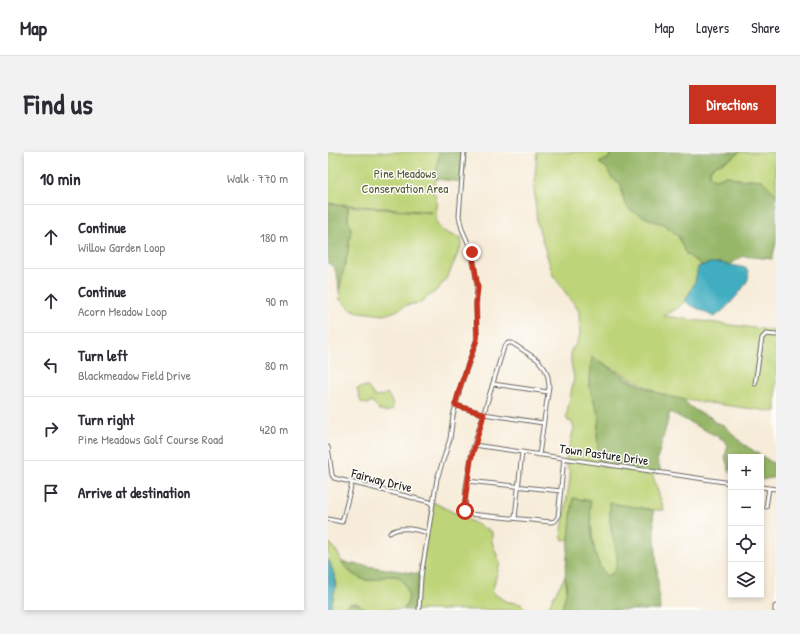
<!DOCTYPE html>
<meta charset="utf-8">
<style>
body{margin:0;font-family:"Patrick Hand",sans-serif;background:#f2f2f3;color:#2b2b33}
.controls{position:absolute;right:12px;bottom:12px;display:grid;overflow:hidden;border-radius:0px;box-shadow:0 2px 6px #0003}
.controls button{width:36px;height:36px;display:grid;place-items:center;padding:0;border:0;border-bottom:1px solid #e1e1e2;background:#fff;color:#2b2b33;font:20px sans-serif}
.stop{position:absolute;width:12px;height:12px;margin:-9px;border:3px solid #c8321e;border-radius:50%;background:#fff}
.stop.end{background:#c8321e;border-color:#fff;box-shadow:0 1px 4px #0008}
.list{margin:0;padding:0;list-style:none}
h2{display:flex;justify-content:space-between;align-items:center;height:52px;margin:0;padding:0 16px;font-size:17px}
h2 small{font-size:13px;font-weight:400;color:#7c7c81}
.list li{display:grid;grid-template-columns:26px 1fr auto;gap:12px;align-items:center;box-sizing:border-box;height:64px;padding:0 16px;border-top:1px solid #e1e1e2}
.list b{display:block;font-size:15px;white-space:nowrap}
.list p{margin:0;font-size:13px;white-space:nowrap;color:#7c7c81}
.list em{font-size:13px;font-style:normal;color:#7c7c81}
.icon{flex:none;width:22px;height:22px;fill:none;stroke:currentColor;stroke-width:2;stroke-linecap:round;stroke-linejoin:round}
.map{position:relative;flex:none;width:448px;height:458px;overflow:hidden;border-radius:0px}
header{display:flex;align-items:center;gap:24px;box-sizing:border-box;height:56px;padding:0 20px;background:#fff;border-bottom:1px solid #e1e1e2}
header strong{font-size:19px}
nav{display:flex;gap:22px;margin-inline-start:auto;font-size:14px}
.intro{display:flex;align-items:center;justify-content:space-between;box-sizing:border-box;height:96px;padding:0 24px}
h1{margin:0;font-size:28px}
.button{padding:10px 18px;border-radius:0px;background:#c8321e;color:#fff;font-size:14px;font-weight:700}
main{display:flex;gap:24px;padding:0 24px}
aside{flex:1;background:#fff;border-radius:0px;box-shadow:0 2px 6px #0003}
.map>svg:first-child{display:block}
.green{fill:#bed478;stroke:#6d784a}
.forest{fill:#96b668;stroke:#596942}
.water{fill:#41adc0;stroke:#2e646e}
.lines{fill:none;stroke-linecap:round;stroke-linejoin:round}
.minor-casing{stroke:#69655e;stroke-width:5}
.primary-casing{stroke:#69655e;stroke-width:7}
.minor{stroke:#fff;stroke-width:3}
.primary{stroke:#fff;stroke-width:5}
.route{stroke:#c8321e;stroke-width:5}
.labels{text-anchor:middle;stroke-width:3;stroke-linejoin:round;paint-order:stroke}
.park-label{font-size:13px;fill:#555c3c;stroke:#fdfcf7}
.street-label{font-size:13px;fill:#1c1c1c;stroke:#fdfcf7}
</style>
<header>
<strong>Map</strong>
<nav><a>Map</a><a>Layers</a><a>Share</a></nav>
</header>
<div class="intro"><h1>Find us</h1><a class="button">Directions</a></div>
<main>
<aside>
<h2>10 min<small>Walk · 770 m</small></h2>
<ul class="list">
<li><svg class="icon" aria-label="ahead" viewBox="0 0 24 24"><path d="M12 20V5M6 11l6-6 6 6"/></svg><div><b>Continue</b><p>Willow Garden Loop</p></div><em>180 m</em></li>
<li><svg class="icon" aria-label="ahead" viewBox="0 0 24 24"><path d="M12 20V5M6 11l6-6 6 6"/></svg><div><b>Continue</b><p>Acorn Meadow Loop</p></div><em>90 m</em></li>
<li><svg class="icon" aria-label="left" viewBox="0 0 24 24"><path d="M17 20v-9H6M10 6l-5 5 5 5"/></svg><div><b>Turn left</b><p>Blackmeadow Field Drive</p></div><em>80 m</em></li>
<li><svg class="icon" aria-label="right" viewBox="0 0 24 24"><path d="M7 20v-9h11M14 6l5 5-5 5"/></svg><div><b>Turn right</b><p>Pine Meadows Golf Course Road</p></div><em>420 m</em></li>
<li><svg class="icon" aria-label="arrive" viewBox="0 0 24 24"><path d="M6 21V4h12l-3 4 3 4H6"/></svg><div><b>Arrive at destination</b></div></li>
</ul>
</aside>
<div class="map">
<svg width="448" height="458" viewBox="0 0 448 458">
<rect width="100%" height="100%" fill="#fdfcf7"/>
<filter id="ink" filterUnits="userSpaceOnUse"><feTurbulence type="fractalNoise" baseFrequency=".025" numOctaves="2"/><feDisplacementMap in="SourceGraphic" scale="8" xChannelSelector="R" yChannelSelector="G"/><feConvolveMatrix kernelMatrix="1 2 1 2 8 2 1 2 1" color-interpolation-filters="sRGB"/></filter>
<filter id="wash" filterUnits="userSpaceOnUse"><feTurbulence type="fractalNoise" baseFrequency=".012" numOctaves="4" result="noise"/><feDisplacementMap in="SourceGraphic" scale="16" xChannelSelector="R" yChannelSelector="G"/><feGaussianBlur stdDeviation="0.9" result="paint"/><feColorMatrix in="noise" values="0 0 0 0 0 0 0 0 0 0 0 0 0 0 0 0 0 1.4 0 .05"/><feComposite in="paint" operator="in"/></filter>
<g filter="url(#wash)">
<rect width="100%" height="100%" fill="#f7ecd9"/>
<!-- green -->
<path class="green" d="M0 0H111L106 42 108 44C109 72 103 77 133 86L134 92 121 122 116 130 108 139 91 151 79 153 68 159 56 163 31 160 23 157 12 148 11 138 20 100 23 77 20 67V54L103 61 104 60 0 51Z
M209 0H285L280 7 271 11 279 16 283 25 293 32 294 43 302 58 325 69 336 72 350 84 358 102 374 113 370 115 367 130 357 149 350 156 336 164 448 179V260L344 246 328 240 264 205 261 233 271 265 269 283 277 314 324 321 336 358H325L282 351C282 357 282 364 282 370 284 384 299 417 279 424 263 410 263 369 262 349L245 346 241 387 236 388 234 387 233 384 242 327V320L237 311 246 276 244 270 240 269 238 265 246 226 243 210V198L248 192 252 183 251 159 225 123 209 71 206 35Z
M411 0H448V42L434 28 421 27 413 28 396 24 388 27 384 26 382 24V17C391 10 405 8 411 0Z
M34 235H40L47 245 54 244 59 241C62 247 67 252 64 258L58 260 51 258 44 250 39 252 33 250 29 237Z
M105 350 164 380V390L172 411 164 440 177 449 193 452 198 458H86L91 422Z
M0 390C11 397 11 410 21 419 24 422 32 427 37 428 51 431 70 412 79 437 82 445 80 451 76 457L39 458 28 451 21 452 17 458H2L8 435 7 425 0 406Z
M237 425 239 436 234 458H219L225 445Z"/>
<!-- forest -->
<path class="forest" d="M111 0H137L134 30 108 27Z
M285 0H411C405 8 391 10 382 17V24L384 26 388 27 396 24H402L413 28 421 27 434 28 448 42V91L444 107 415 104 401 113 393 111 374 113 358 102 350 84 336 72 325 69 302 58 296 50 293 32 283 25 279 16 271 11 280 7Z
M0 52 20 54V67L23 76 20 100 11 138C10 128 10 116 0 111Z
M264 205C292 222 322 243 355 247 362 256 372 262 383 265L386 270 396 273 415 292 448 313V325L433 328V305H403L402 321 397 305 400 293 396 288 342 260 329 308 333 318 331 321H318L274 314 270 305 269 283 271 265 261 233Z
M245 346 262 349C263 369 263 411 279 424 296 418 287 395 284 382 282 372 282 361 282 351L325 358 332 458H234L239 436 237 425Z
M13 410 91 422 86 458H75C80 452 82 446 79 438 72 412 51 430 38 428 28 426 19 418 13 410Z
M28 451 39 458H17L21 452Z"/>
<!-- water -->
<path class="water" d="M382 111H393L418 116C421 120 421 122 420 127 417 136 395 161 386 165L361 152 357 149 367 130 370 115Z
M0 406C10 430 8 433 2 458H0Z"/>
</g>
<g filter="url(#ink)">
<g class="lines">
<!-- minor casing -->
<g class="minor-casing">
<path id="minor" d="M165 232 220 240
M427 232 434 186 438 182 448 183
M127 253 156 262 215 271
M146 293 403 331
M0 295 4 323 6 326 102 350 104 353
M211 303 221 234 220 225 217 217 210 208 184 191H180L176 195 144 300 138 336 137 359 141 362 223 370 227 369 230 365 236 306
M139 329 233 339
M433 335 448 337
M438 355 441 336
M187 366 194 300
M0 367 14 370 24 331
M62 381C71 373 89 378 100 381
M91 458 93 425 109 327 122 287 125 264 133 233 149 187 148 152 149 132 144 100 134 77 131 64 136 0"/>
</g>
<!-- primary casing -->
<g class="primary-casing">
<path id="primary" d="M448 458V455"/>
</g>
<!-- minor -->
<use href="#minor" class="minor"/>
<!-- primary -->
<use href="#primary" class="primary"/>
</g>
</g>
<g class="lines" filter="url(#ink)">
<!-- route -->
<path class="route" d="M137 359 136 355 143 307 156 262 127 253 133 232 149 187 148 152 150 136 144 100"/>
</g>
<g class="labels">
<!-- park labels -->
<g class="park-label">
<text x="77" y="26">Pine Meadows<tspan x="77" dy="15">Conservation Area</tspan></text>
</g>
<!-- street labels -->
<g class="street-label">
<text transform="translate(276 302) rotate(8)" y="5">Town Pasture Drive</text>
<text transform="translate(54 328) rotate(14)" y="5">Fairway Drive</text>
</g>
</g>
</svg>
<div class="controls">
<button>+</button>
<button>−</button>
<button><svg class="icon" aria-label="locate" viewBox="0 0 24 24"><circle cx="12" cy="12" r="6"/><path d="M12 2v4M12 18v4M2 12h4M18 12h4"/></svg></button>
<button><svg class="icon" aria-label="layers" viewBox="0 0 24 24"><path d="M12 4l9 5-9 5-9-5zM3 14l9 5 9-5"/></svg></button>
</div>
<div class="stop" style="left:137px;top:359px"></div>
<div class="stop end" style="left:144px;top:100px"></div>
</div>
</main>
